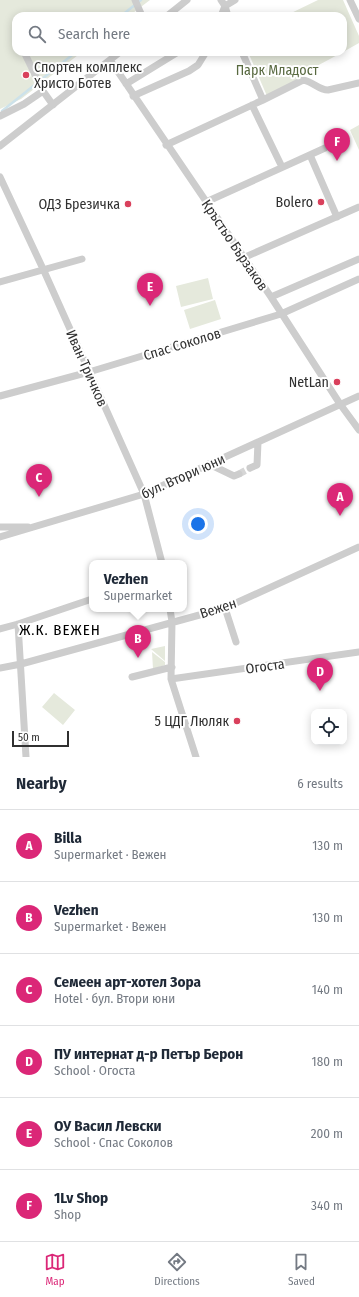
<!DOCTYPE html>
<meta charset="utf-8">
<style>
body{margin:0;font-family:"Fira Sans Condensed",sans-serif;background:#f2f2f3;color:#1f2937}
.controls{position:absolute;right:12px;bottom:12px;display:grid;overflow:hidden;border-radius:8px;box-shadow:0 2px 10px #0003}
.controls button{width:36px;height:36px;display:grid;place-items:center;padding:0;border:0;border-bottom:1px solid #e0e1e3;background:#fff;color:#1f2937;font:20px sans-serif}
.scale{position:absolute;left:12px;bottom:10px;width:57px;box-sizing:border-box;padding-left:4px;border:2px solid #303030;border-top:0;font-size:11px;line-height:14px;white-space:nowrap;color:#303030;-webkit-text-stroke:3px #fff;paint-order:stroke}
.you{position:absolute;left:198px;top:524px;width:14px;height:14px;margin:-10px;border:3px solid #fff;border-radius:50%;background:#1a73e8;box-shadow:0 0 0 6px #1a73e833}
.badge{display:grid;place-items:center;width:26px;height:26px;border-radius:50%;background:#db2777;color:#fff;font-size:13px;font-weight:700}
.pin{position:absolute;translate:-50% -33px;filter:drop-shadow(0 1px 2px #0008)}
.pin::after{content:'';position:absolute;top:21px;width:14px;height:12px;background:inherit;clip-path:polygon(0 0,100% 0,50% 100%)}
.popup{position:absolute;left:89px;top:560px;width:98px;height:52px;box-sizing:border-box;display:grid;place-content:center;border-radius:8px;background:#fff;filter:drop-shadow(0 1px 3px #0005);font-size:13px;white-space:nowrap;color:#747a83}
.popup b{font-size:15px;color:#1f2937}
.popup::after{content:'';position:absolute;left:50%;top:100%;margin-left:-8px;border:8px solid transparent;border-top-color:#fff}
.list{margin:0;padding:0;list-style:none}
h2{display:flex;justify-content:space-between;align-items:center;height:52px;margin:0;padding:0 16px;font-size:17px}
h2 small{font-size:13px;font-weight:400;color:#747a83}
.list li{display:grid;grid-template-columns:26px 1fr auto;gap:12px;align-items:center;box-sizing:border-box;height:72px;padding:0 16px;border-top:1px solid #e0e1e3}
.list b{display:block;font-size:15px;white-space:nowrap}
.list p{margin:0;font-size:13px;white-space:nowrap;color:#747a83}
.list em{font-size:13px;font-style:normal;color:#747a83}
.icon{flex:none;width:22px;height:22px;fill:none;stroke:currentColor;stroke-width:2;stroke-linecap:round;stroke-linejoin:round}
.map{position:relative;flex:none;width:359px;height:757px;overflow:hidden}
.search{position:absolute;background:#fff;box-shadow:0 2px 10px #0003;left:12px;right:12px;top:12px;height:44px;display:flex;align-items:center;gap:10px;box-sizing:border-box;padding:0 14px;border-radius:12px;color:#747a83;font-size:15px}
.sheet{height:484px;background:#fff}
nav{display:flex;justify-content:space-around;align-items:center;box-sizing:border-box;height:56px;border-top:1px solid #e0e1e3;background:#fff;font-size:11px;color:#747a83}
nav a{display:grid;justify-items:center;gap:2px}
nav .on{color:#db2777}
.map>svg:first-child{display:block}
.green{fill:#e5e9dc}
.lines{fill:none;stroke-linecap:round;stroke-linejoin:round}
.stream{stroke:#cde2ea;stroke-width:2.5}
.minor-tunnel{stroke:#d6d6d6;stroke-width:7;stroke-dasharray:7 3.5;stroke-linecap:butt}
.minor{stroke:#cdcdcd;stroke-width:7}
.poi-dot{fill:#d9405c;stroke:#fff;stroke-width:1.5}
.labels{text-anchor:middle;stroke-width:4;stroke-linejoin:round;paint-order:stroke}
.poi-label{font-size:14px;fill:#303030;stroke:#fff;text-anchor:end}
.park-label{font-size:14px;fill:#586940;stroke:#fff}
.street-label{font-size:14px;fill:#303030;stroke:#fff}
.neighbourhood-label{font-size:15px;letter-spacing:1px;fill:#000;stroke:#fff}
</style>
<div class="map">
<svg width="359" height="757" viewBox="0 0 359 757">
<rect width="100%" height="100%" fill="#fff"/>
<!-- green -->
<path class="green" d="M0 0H150L129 16H16V52H82L21 99 0 109Z
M318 0H343L359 36V43L343 52V16H285Z
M248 52H343L315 67 314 71 267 96Z
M359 125V150L350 130Z
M208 278 213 299 181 307 176 286Z
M215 300 221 319 190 329 184 310Z
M165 646V661L151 649Z
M152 652 165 662V665L153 669Z
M54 693 75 710 63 725 42 707Z"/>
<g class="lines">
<!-- stream -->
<path class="stream" d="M121 16 141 0
M2 111 76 52"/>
<!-- minor-tunnel -->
<path class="minor-tunnel" d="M239 474 250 468"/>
<!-- minor -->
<path class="minor" d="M135 0 142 16
M221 0 225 6 235 0
M350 0 359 19
M167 16 187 0
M221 16 225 6 228 16
M24 52 43 91
M110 60 271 297 340 404 359 430
M126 84 178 52
M133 96 189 71 198 65 206 52
M263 100 303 80C314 82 318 90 328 90L359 83
M252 105 282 167
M0 116 24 104 43 91 53 105
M166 145 263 100 242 52
M0 146 120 52
M310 155 337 217
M0 177 44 271 144 494 162 563
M206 202 325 148
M243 258 359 207
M0 282 82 259
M271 297 359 259
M0 396 89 372 281 314 359 279
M209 464 234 476 239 474
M250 468 257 465 258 442
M0 527H28
M0 537 144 494 359 396
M225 608 236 642
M170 609 172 622 171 679 196 757
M18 624 26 757
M0 629 18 624 92 599
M0 668 21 664 225 608 359 547
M132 677 172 667
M171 679 359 652"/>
</g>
<!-- markers -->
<g class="poi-dot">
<circle cx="26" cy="75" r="4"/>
<circle cx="321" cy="202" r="4"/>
<circle cx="128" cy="204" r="4"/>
<circle cx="337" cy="382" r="4"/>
<circle cx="237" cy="721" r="4"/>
</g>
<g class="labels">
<!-- poi labels -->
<g class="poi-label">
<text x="34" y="72" text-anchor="start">Спортен комплекс<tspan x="34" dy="16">Христо Ботев</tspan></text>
<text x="313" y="207">Bolero</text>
<text x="120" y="209">ОДЗ Брезичка</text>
<text x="329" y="387">NetLan</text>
<text x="229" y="726">5 ЦДГ Люляк</text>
</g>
<!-- park labels -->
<g class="park-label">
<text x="277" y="75">Парк Младост</text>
</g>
<!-- street labels -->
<g class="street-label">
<text transform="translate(235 245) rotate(56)" y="5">Кръстьо Бързаков</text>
<text transform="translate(182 344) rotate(-17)" y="5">Спас Соколов</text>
<text transform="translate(87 368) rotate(66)" y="5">Иван Тричков</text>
<text transform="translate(183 476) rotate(-24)" y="5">бул. Втори юни</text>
<text transform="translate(218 608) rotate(-18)" y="5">Вежен</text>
<text transform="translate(265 666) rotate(-8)" y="5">Огоста</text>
</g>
<!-- neighbourhood labels -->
<g class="neighbourhood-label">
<text x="60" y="635">Ж.К. ВЕЖЕН</text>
</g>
</g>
</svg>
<div class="controls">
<button><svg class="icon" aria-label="locate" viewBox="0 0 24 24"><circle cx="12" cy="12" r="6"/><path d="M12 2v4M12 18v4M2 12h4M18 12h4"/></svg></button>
</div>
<div class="scale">50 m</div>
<div class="you"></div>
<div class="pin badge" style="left:340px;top:516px">A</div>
<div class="pin badge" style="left:138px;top:658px">B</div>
<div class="popup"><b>Vezhen</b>Supermarket</div>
<div class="pin badge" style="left:39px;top:497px">C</div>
<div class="pin badge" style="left:320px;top:691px">D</div>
<div class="pin badge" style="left:150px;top:306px">E</div>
<div class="pin badge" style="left:337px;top:161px">F</div>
<div class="search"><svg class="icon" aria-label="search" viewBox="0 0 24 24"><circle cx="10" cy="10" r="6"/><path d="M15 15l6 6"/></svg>Search here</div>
</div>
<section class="sheet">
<h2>Nearby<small>6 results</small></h2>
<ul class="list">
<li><span class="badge">A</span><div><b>Billa</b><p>Supermarket · Вежен</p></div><em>130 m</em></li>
<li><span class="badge">B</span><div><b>Vezhen</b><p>Supermarket · Вежен</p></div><em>130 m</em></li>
<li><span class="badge">C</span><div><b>Семеен арт-хотел Зора</b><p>Hotel · бул. Втори юни</p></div><em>140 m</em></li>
<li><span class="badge">D</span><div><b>ПУ интернат д-р Петър Берон</b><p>School · Огоста</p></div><em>180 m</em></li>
<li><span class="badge">E</span><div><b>ОУ Васил Левски</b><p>School · Спас Соколов</p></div><em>200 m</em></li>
<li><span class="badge">F</span><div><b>1Lv Shop</b><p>Shop</p></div><em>340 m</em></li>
</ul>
</section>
<nav>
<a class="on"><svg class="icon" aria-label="map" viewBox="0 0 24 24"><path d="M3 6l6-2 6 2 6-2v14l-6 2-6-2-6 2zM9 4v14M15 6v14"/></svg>Map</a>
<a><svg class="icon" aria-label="directions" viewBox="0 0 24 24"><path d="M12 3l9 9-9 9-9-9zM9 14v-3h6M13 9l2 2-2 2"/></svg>Directions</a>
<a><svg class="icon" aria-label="saved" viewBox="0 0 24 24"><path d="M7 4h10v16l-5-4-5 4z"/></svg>Saved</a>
</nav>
